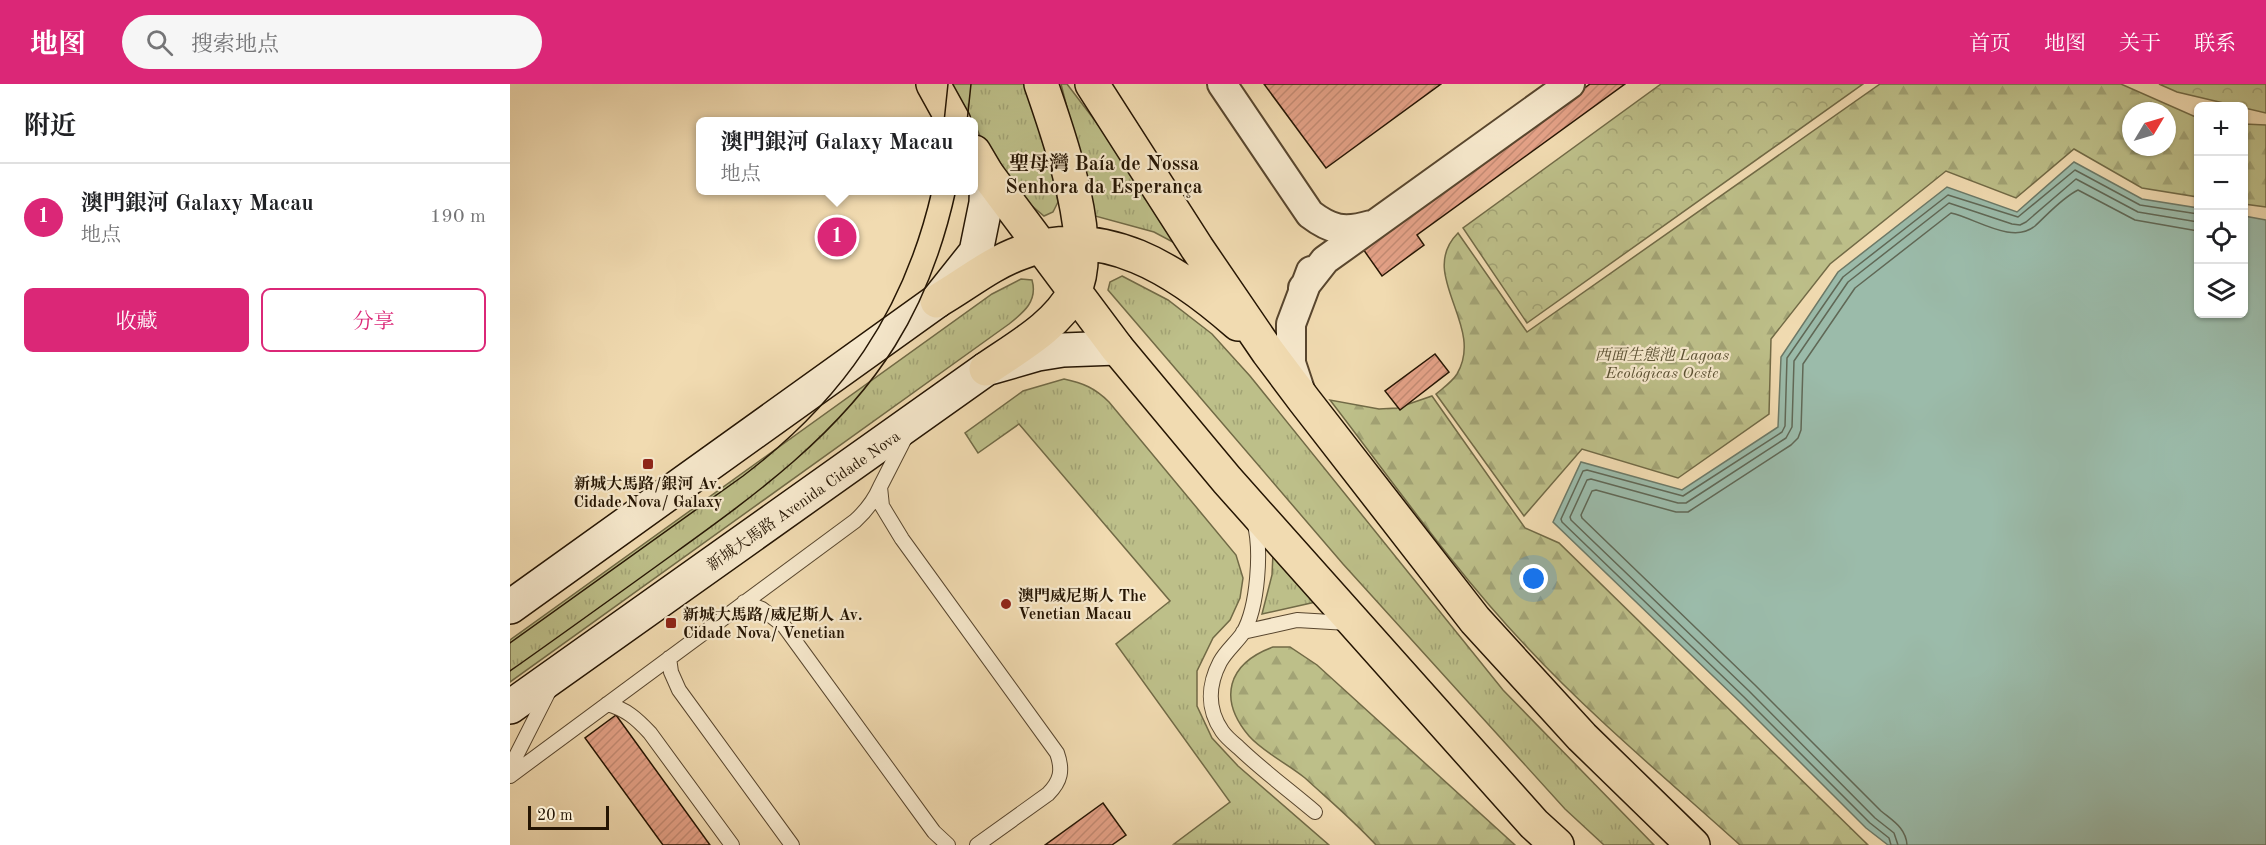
<!DOCTYPE html>
<html lang="zh">
<meta charset="utf-8">
<style>
body{margin:0;font-family:"Old Standard TT","Noto Serif SC",serif;background:#f6f6f6;color:#202124}
.controls{position:absolute;right:18px;top:18px;display:grid;overflow:hidden;border-radius:9px;box-shadow:0 2px 4px #0004}
.controls button{width:54px;height:54px;display:grid;place-items:center;padding:0;border:0;border-bottom:2px solid #e0e0e0;background:#fff;color:#202124;font:30px sans-serif}
.compass{position:absolute;left:1612px;top:18px;width:54px;height:54px;border-radius:50%;background:#fff;box-shadow:0 2px 4px #0004;rotate:52deg}
.scale{position:absolute;left:18px;bottom:15px;width:81px;box-sizing:border-box;padding-left:6px;border:3px solid #251503;border-top:0;font-size:16px;line-height:21px;white-space:nowrap;color:#251503;-webkit-text-stroke:4px #f6e8cc;paint-order:stroke}
.you{position:absolute;left:1024px;top:495px;width:21px;height:21px;margin:-15px;border:4px solid #fff;border-radius:50%;background:#1a73e8;box-shadow:0 0 0 9px #1a73e833}
.badge{display:grid;place-items:center;width:39px;height:39px;border-radius:50%;background:#db2777;color:#fff;font-size:20px;font-weight:700}
.pin{position:absolute;translate:-50% -50%;border:3px solid #fff;box-shadow:0 2px 6px #0006}
.popup{position:absolute;left:186px;top:33px;width:282px;height:78px;box-sizing:border-box;display:grid;place-content:center;border-radius:9px;background:#fff;filter:drop-shadow(0 2px 4px #0005);font-size:20px;white-space:nowrap;color:#757577}
.popup b{font-size:22px;color:#202124}
.popup::after{content:'';position:absolute;left:50%;top:100%;margin-left:-12px;border:12px solid transparent;border-top-color:#fff}
.list{margin:0;padding:0;list-style:none}
h2{display:flex;justify-content:space-between;align-items:center;height:78px;margin:0;padding:0 24px;font-size:26px}
h2 small{font-size:20px;font-weight:400;color:#757577}
.list li{display:grid;grid-template-columns:39px 1fr auto;gap:18px;align-items:center;box-sizing:border-box;height:108px;padding:0 24px;border-top:2px solid #e0e0e0}
.list b{display:block;font-size:22px;white-space:nowrap}
.list p{margin:0;font-size:20px;white-space:nowrap;color:#757577}
.list em{font-size:20px;font-style:normal;color:#757577}
.actions{display:flex;gap:12px;padding:18px 24px}
.actions a{flex:1;padding:14px 0;border:2px solid #db2777;border-radius:9px;text-align:center;font-size:21px;color:#db2777}
.actions .main{background:#db2777;color:#fff}
.icon{flex:none;width:33px;height:33px;fill:none;stroke:currentColor;stroke-width:2;stroke-linecap:round;stroke-linejoin:round}
.map{position:relative;flex:none;width:1756px;height:761px;overflow:hidden}
header{display:flex;align-items:center;gap:36px;box-sizing:border-box;height:84px;padding:0 30px;background:#db2777;color:#fff}
header strong{font-size:28px}
nav{display:flex;gap:33px;margin-inline-start:auto;font-size:21px}
.search{width:420px;height:54px;background:#f6f6f6;display:flex;align-items:center;gap:15px;box-sizing:border-box;padding:0 21px;border-radius:33px;color:#757577;font-size:22px}
main{display:flex}
aside{flex:1;background:#fff}
.map>svg:first-child{display:block}
.grass{fill:url(#grass-tufts);stroke:#716a46;stroke-width:1.5}
.forest{fill:url(#forest-firs);stroke:#716a46;stroke-width:1.5;fill-rule:evenodd}
.park{fill:url(#park-crowns);stroke:#716a46;stroke-width:1.5}
.water{fill:#9bbbaa;stroke:#6c7967;stroke-width:1.5}
.lines{fill:none;stroke-linecap:round;stroke-linejoin:round}
.shore{stroke:#606856;stroke-width:1.5}
.building{fill:url(#building-hatch);stroke:#251503;stroke-width:1.5}
.service-casing{stroke:#58462e;stroke-width:16}
.minor-casing{stroke:#58462e;stroke-width:32}
.secondary-casing{stroke:#251503;stroke-width:36}
.primary-casing{stroke:#251503;stroke-width:36}
.service{stroke:#f6e8cc;stroke-width:14}
.minor{stroke:#f6e8cc;stroke-width:28}
.secondary{stroke:#f6e8cc;stroke-width:33}
.primary{stroke:#f1dbb1;stroke-width:33}
.tram{stroke:#251503;stroke-width:1.5}
.poi-dot{fill:#8f2418;stroke:#f6e8cc;stroke-width:2}
.labels{text-anchor:middle;stroke-width:4.5;stroke-linejoin:round;paint-order:stroke}
.park-label{font-size:16px;font-style:italic;fill:#5a5032;stroke:#f6e8cc}
.poi-label{font-size:16px;font-weight:bold;fill:#251503;stroke:#f6e8cc;text-anchor:start}
.street-label{font-size:16px;fill:#251503;stroke:#f6e8cc}
.quarter-label{font-size:20px;font-weight:bold;fill:#251503;stroke:#f6e8cc}
</style>
<header>
<strong>地图</strong>
<div class="search"><svg class="icon" aria-label="search" viewBox="0 0 24 24"><circle cx="10" cy="10" r="6"/><path d="M15 15l6 6"/></svg>搜索地点</div>
<nav><a>首页</a><a>地图</a><a>关于</a><a>联系</a></nav>
</header>
<main>
<aside>
<h2>附近<small></small></h2>
<ul class="list">
<li><span class="badge">1</span><div><b>澳門銀河 Galaxy Macau</b><p>地点</p></div><em>190 m</em></li>
</ul>
<div class="actions"><a class="main">收藏</a><a>分享</a></div>
</aside>
<div class="map">
<svg width="1756" height="761" viewBox="0 0 1756 761">
<defs>
<pattern id="grass-tufts" width="24" height="20" patternUnits="userSpaceOnUse" patternTransform="scale(1.5)"><rect width="24" height="20" fill="#bdbf89"/><path d="M3 7l-1-3M5 7V3M7 7l1-3M15 17l-1-3M17 17v-4M19 17l1-3" fill="none" stroke="#a2a375"/></pattern>
<pattern id="forest-firs" width="22" height="20" patternUnits="userSpaceOnUse" patternTransform="scale(1.5)"><rect width="22" height="20" fill="#bdbf89"/><path d="M5 1l3.5 6h-7zM16 11l3.5 6h-7z" fill="#a2a375"/></pattern>
<pattern id="park-crowns" width="20" height="18" patternUnits="userSpaceOnUse" patternTransform="scale(1.5)"><rect width="20" height="18" fill="#bdbf89"/><path d="M2 6a3 3 0 1 1 6 0M12 15a3 3 0 1 1 6 0" fill="none" stroke="#a2a375"/></pattern>
<pattern id="building-hatch" width="6" height="6" patternUnits="userSpaceOnUse" patternTransform="scale(1.5)"><rect width="6" height="6" fill="#e5a288"/><path d="M-1 1l2-2M0 6l6-6M5 7l2-2" fill="none" stroke="#c48b74"/></pattern>
</defs>
<rect width="100%" height="100%" fill="#f1dbb1"/>
<filter id="stains"><feTurbulence type="fractalNoise" baseFrequency=".00333" numOctaves="4"/><feColorMatrix values="0 0 0 0 .2 0 0 0 0 .09 0 0 0 0 .02 0 0 0 .5 -.17"/></filter>
<radialGradient id="worn" r=".72"><stop offset=".6" stop-color="#630" stop-opacity="0"/><stop offset="1" stop-color="#630" stop-opacity=".3"/></radialGradient>
<!-- grass -->
<path class="grass" d="M441 0H515L542 89 548 118 543 128 534 132 515 116 473 59 464 38 461 37Z
M551 0H557L612 72 676 165 644 148 585 132Z
M612 192 658 216 702 250 740 292 993 606 1144 761H1094L1055 725 833 480 598 206 600 198Z
M511 195 522 196C528 217 514 228 499 240L0 598V556L482 210Z
M554 295C573 299 585 304 599 318L726 471 733 494 730 514 720 536 703 554 687 587V622L702 654 728 682 819 761 664 760 720 718 606 560 660 517 509 340 468 369 455 349 513 307Z
M763 469 810 517 752 530 762 491Z"/>
<!-- forest -->
<path class="forest" d="M1370 0H1611L1688 34V113L1632 104 1564 65 1506 114 1436 87 1320 180 1261 255 1259 330 1168 394 1072 365 1014 432 926 310C933 304 942 298 947 290 976 241 906 191 948 149L1017 248ZM1621 27H1657V63H1621Z
M1734 40 1756 41V123L1734 120Z
M922 312 1015 444 1049 459 1358 761H1230C1158 696 1082 633 1016 562 944 486 884 399 820 316L869 325 887 324Z
M763 563H780L807 581 1005 761H866C844 737 819 716 795 694 778 680 753 668 739 652 708 615 717 580 763 563Z"/>
<!-- park -->
<path class="park" d="M1151 0H1353L1017 239 953 144Z
M1649 0H1756V29L1667 8Z"/>
<!-- water -->
<path class="water" d="M1564 78 1632 115 1688 124V230H1734V132L1756 136V761H1378L1356 744 1229 617 1043 438 1071 378 1172 406 1268 343 1271 273 1328 188 1437 103 1507 128Z"/>
<g class="lines">
<!-- shore -->
<path class="shore" d="M1381 761 1379 754 1360 739 1234 613 1052 438 1051 435 1073 387 1077 386 1173 412 1272 348 1275 342 1277 274 1333 193 1438 111 1508 133 1565 86 1630 121 1688 130
M1388 761 1384 749 1365 734 1239 607 1061 436 1060 433 1077 396 1081 395 1168 419H1176L1276 354 1282 343 1284 277 1338 198 1439 119 1502 140 1510 141 1516 138 1566 95 1628 128 1688 138
M1397 761C1396 744 1383 737 1371 727L1245 601 1072 434 1071 431 1082 407 1086 406 1166 428H1178L1281 361 1288 354 1291 346 1293 280 1345 204 1441 129C1465 134 1503 161 1525 142 1538 130 1552 114 1568 106L1625 136 1688 147"/>
</g>
<!-- building -->
<path class="building" d="M754 0H931L816 84Z
M1080 0H1115L907 151 914 161 872 192 853 165Z
M925 270 939 288 890 326 875 307Z
M106 631 200 761H153L75 654Z
M593 719 616 751 602 761H535Z"/>
<g class="lines">
<!-- service casing -->
<g class="service-casing">
<path id="service" d="M396 352 370 403 372 422 392 455 547 669C553 686 551 697 538 710L467 761
M744 437C752 465 748 523 733 549 726 559 716 567 710 578 698 601 697 625 712 647 716 653 722 658 728 663 752 686 779 706 805 728
M234 518 252 525 274 542 424 748 438 761
M733 548 787 536 838 539
M159 574 161 588 169 606 282 761
M97 620C116 625 127 635 140 649L222 761
M0 684 40 605
M0 692 345 437C356 427 364 417 370 403"/>
</g>
<!-- minor casing -->
<g class="minor-casing">
<path id="minor" d="M712 0 800 130C821 146 834 149 861 141
M793 204 815 176 1060 0
M790 306 781 279V240L801 187"/>
</g>
<!-- secondary casing -->
<g class="secondary-casing">
<path id="secondary" d="M0 523 427 217 466 168 476 119 477 90
M0 623 476 285 528 270 553 266 607 264"/>
</g>
<!-- primary casing -->
<g class="primary-casing">
<path id="primary" d="M423 0 444 38
M582 0 687 164 758 268 794 316 965 536 1072 653 1183 761
M464 68 477 90 607 264 717 396 1024 740 1047 761
M427 217C455 201 480 180 510 169 593 137 668 187 728 240
M476 285C506 264 547 242 564 208 588 160 548 49 531 0"/>
</g>
<!-- service -->
<use href="#service" class="service"/>
<!-- minor -->
<use href="#minor" class="minor"/>
<!-- secondary -->
<use href="#secondary" class="secondary"/>
<!-- primary -->
<use href="#primary" class="primary"/>
<!-- tram -->
<path class="tram" d="M434 38 438 0
M457 38 461 0
M0 559 233 392C332 317 394 228 422 106
M0 587C54 549 108 510 162 471 244 412 331 349 385 262 415 214 434 161 446 106"/>
</g>
<!-- markers -->
<g class="poi-dot">
<rect x="132" y="374" width="12" height="12" rx="3"/>
<circle cx="496" cy="520" r="6"/>
<rect x="155" y="533" width="12" height="12" rx="3"/>
</g>
<g class="labels">
<!-- park labels -->
<g class="park-label">
<text x="1152" y="276">西面生態池 Lagoas<tspan x="1152" dy="18">Ecológicas Oeste</tspan></text>
</g>
<!-- poi labels -->
<g class="poi-label">
<text x="138" y="405" text-anchor="middle">新城大馬路/銀河 Av.<tspan x="138" dy="18">Cidade Nova/ Galaxy</tspan></text>
<text x="508" y="517">澳門威尼斯人 The<tspan x="508" dy="18">Venetian Macau</tspan></text>
<text x="173" y="536">新城大馬路/威尼斯人 Av.<tspan x="173" dy="18">Cidade Nova/ Venetian</tspan></text>
</g>
<!-- street labels -->
<g class="street-label">
<text transform="translate(293 416) rotate(-35)" y="6">新城大馬路 Avenida Cidade Nova</text>
</g>
<!-- quarter labels -->
<g class="quarter-label">
<text x="594" y="86">聖母灣 Baía de Nossa<tspan x="594" dy="23">Senhora da Esperança</tspan></text>
</g>
</g>
<rect width="100%" height="100%" filter="url(#stains)"/>
<rect width="100%" height="100%" fill="url(#worn)"/>
</svg>
<div class="controls">
<button>+</button>
<button>−</button>
<button><svg class="icon" aria-label="locate" viewBox="0 0 24 24"><circle cx="12" cy="12" r="6"/><path d="M12 2v4M12 18v4M2 12h4M18 12h4"/></svg></button>
<button><svg class="icon" aria-label="layers" viewBox="0 0 24 24"><path d="M12 4l9 5-9 5-9-5zM3 14l9 5 9-5"/></svg></button>
</div>
<svg class="compass" viewBox="-18 -18 36 36"><path d="M0-13l5 13h-10z" fill="#e53935"/><path d="M0 13l5-13h-10z" fill="#757577"/></svg>
<div class="scale">20 m</div>
<div class="you"></div>
<div class="pin badge" style="left:327px;top:153px">1</div>
<div class="popup"><b>澳門銀河 Galaxy Macau</b>地点</div>
</div>
</main>
